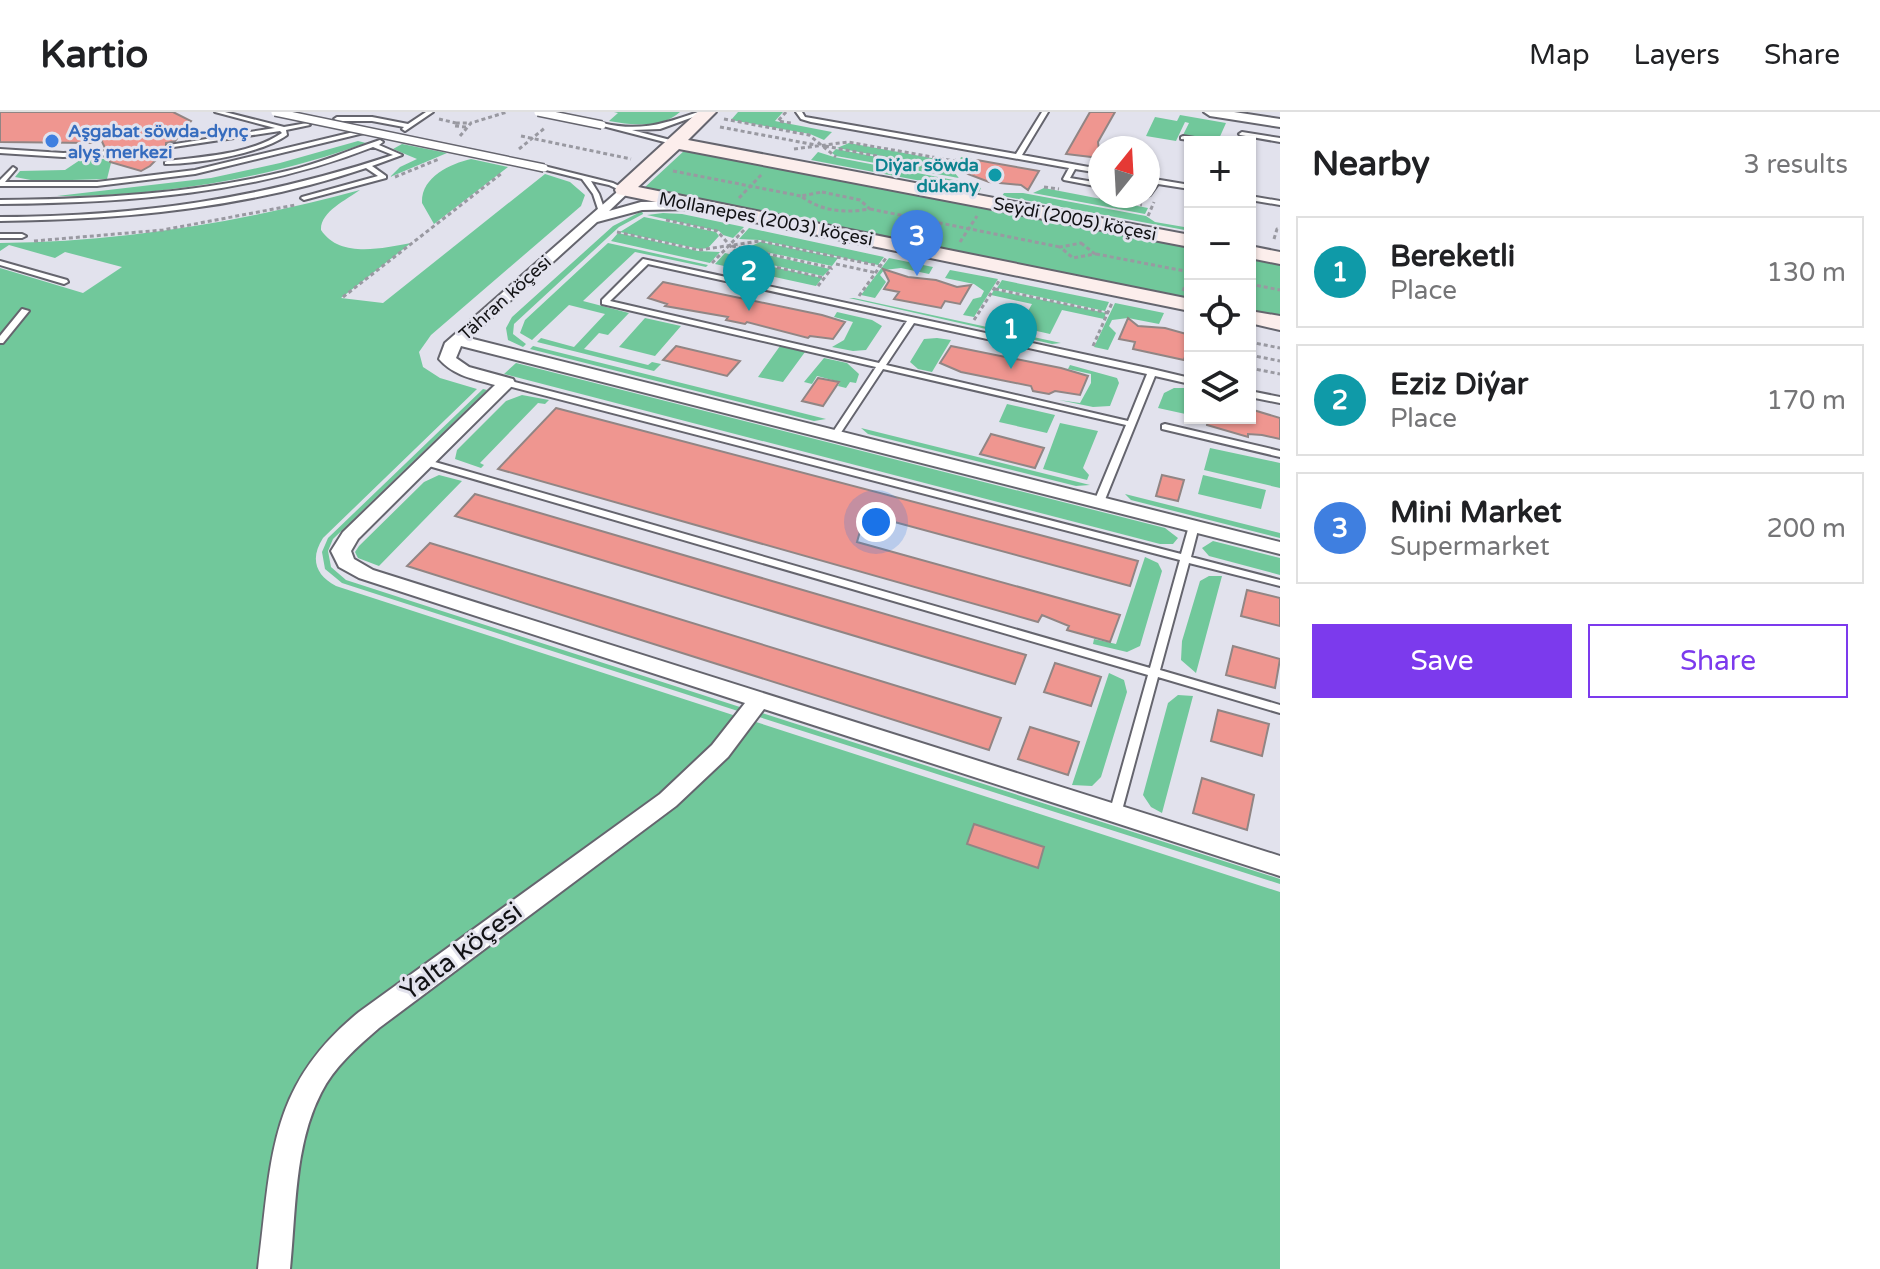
<!DOCTYPE html>
<meta charset="utf-8">
<style>
body{margin:0;font-family:"Varela Round",sans-serif;background:#f2f2f2;color:#202124}
.controls{position:absolute;right:24px;top:24px;display:grid;overflow:hidden;border-radius:0px;box-shadow:0 2px 6px #0004}
.controls button{width:72px;height:72px;display:grid;place-items:center;padding:0;border:0;border-bottom:2px solid #e0e0e0;background:#fff;color:#202124;font:40px sans-serif}
.compass{position:absolute;left:1088px;top:24px;width:72px;height:72px;border-radius:50%;background:#fff;box-shadow:0 2px 6px #0004;rotate:18deg}
.you{position:absolute;left:876px;top:410px;width:28px;height:28px;margin:-20px;border:6px solid #fff;border-radius:50%;background:#1a73e8;box-shadow:0 0 0 12px #1a73e833}
.badge{display:grid;place-items:center;width:52px;height:52px;border-radius:50%;background:#7c3aed;color:#fff;font-size:26px;font-weight:700}
.pin{position:absolute;translate:-50% -66px;filter:drop-shadow(0 2px 4px #0008)}
.pin::after{content:'';position:absolute;top:42px;width:28px;height:24px;background:inherit;clip-path:polygon(0 0,100% 0,50% 100%)}
.list{margin:0;padding:0;list-style:none}
h2{display:flex;justify-content:space-between;align-items:center;height:104px;margin:0;padding:0 32px;font-size:34px}
h2 small{font-size:26px;font-weight:400;color:#757577}
.list li{display:grid;grid-template-columns:52px 1fr auto;gap:24px;align-items:center;box-sizing:border-box;height:112px;margin:0 16px 16px;padding:0 16px;border:2px solid #e0e0e0;border-radius:0px}
.list b{display:block;font-size:30px;white-space:nowrap}
.list p{margin:0;font-size:26px;white-space:nowrap;color:#757577}
.list em{font-size:26px;font-style:normal;color:#757577}
.actions{display:flex;gap:16px;padding:24px 32px}
.actions a{flex:1;padding:18px 0;border:2px solid #7c3aed;border-radius:0px;text-align:center;font-size:28px;color:#7c3aed}
.actions .main{background:#7c3aed;color:#fff}
.icon{flex:none;width:44px;height:44px;fill:none;stroke:currentColor;stroke-width:2;stroke-linecap:round;stroke-linejoin:round}
.map{position:relative;flex:none;width:1280px;height:1157px;overflow:hidden}
header{display:flex;align-items:center;gap:48px;box-sizing:border-box;height:112px;padding:0 40px;background:#fff;border-bottom:2px solid #e0e0e0}
header strong{font-size:38px}
nav{display:flex;gap:44px;margin-inline-start:auto;font-size:28px}
main{display:flex}
aside{flex:1;background:#fff}
.map>svg:first-child{display:block}
.green{fill:#71c89b}
.building{fill:#ef9690;stroke:#918584;stroke-width:2}
.lines{fill:none;stroke-linecap:round;stroke-linejoin:round}
.lane-casing{stroke:#65656e;stroke-width:4}
.street-casing{stroke:#65656e;stroke-width:4}
.secondary-casing{stroke:#65656e;stroke-width:4}
.path{stroke:#9999a1;stroke-width:3;stroke-dasharray:4 3;stroke-linecap:butt}
.lane{fill:#fff;fill-rule:evenodd}
.street{fill:#fff;fill-rule:evenodd}
.secondary{fill:#fceeec;fill-rule:evenodd}
.lane-bridge-casing{stroke:#65656e;stroke-width:10;stroke-linecap:butt}
.lane-bridge{stroke:#fff;stroke-width:7}
.shop-dot{fill:#3f7fe0;stroke:#e2e2ed;stroke-width:3}
.culture-dot{fill:#0f9aa8;stroke:#e2e2ed;stroke-width:3}
.labels{text-anchor:middle;stroke-width:6;stroke-linejoin:round;paint-order:stroke}
.far-shop-label{font-size:18px;font-weight:bold;fill:#366cbe;stroke:#e2e2ed;text-anchor:start}
.far-culture-label{font-size:18px;font-weight:bold;fill:#0d838f;stroke:#e2e2ed;text-anchor:end}
.far-street-label{font-size:18px;fill:#121215;stroke:#e2e2ed}
.near-street-label{font-size:26px;fill:#121215;stroke:#e2e2ed}
</style>
<header>
<strong>Kartio</strong>
<nav><a>Map</a><a>Layers</a><a>Share</a></nav>
</header>
<main>
<div class="map">
<svg width="1280" height="1157" viewBox="0 0 1280 1157">
<rect width="100%" height="100%" fill="#e2e2ed"/>
<!-- green -->
<path class="green" d="M614 0H680C661 17 632 13 609 9L618 1Z
M738 0H783L775 9 832 20 824 28 810 22 731 8Z
M1180 3 1226 11 1218 29 1183 23 1189 11 1185 10 1176 29 1146 24 1155 5 1177 9Z
M358 29 366 31C270 66 159 85 57 84L211 66 280 51Z
M849 31 959 51 961 45 972 47 966 56 957 58 837 36Z
M402 32 447 41 390 65 400 55 417 47 393 37Z
M836 37 954 60 959 66 836 44 832 41Z
M685 38 1190 135V187L644 76Z
M818 40 834 45 964 70 981 76 979 80 811 48Z
M104 47 111 51 107 67 36 69 15 65 20 59 65 58 80 48Z
M471 47 508 55 434 112 422 91C421 65 450 52 471 47Z
M545 62 570 70 585 83 581 94 431 223 419 240 423 255 440 266 477 277 323 426C310 446 315 463 336 474L736 604 692 654 633 707 328 935 266 1157H0V156L83 181 122 155 65 140 55 146 9 133 0 139V131C123 130 241 110 360 78 346 88 320 100 321 118 340 147 383 136 411 131L341 186 383 191Z
M1044 76 1148 96 1145 102 1033 81Z
M1004 81H1023L1146 104 1155 110 1190 116V119L1002 84Z
M642 99 643 102 619 115 514 212 513 222 526 232 523 235 508 228 506 216 512 205 613 114Z
M663 101 682 102 744 115 733 126 723 123 719 119 647 103Z
M644 105 716 120 719 124 708 136 700 137 620 120Z
M749 116 884 145 878 153 760 128 739 127Z
M618 121 698 139 720 140 710 151 611 129Z
M760 130H761L838 146 832 154 747 136Z
M608 131 708 153 706 155 635 140 583 189 629 201 608 223 599 221 584 237 648 253 652 250 661 252 654 259 537 230 541 226 574 235 605 202 569 193 532 228 520 221 525 208Z
M745 138 830 157 823 164 744 147 741 143Z
M725 141 737 144 742 148 822 166 816 174 715 152Z
M889 146 933 155 929 162 901 156 884 158 880 163 886 170 875 186 861 183Z
M1250 147 1280 152V205L1250 199Z
M950 158 998 167 974 205 963 203 973 187 981 185 984 179 974 172 945 166Z
M1002 168 1109 190 1105 199 997 176Z
M994 178 1106 201 1104 207 1062 198 1050 222 1019 215 1032 192 991 183Z
M849 186H854L1061 231 1052 232Z
M1115 191 1164 201 1159 212 1128 206 1112 208 1109 214 1116 221 1108 238 1094 235Z
M837 200 872 208 882 214 866 238 853 239 832 235 844 228 853 210 834 205Z
M645 206 681 214 655 244 619 235Z
M937 226 951 228 932 260 918 257 910 250 924 227Z
M533 234 826 307 814 309 530 237Z
M780 234 805 240 783 270 758 265Z
M824 246 847 251 859 262 856 271 850 270 846 276 838 274 840 270 817 264 812 272 804 270Z
M516 251 1165 416 1178 426 1173 432H1160L504 262Z
M1070 253 1117 266 1119 271 1110 294 1093 295 1059 288 1080 291 1091 271V262L1068 257Z
M1174 276H1190V303L1158 296 1164 281Z
M483 277 487 278 333 427 328 439 331 455 346 468 743 596 741 600 342 471 325 457 322 440 328 426Z
M522 283 549 288 545 292 538 291 480 351 484 353 481 356 455 347 457 338 506 289Z
M1007 292 1055 303 1047 321 999 310Z
M1060 311 1098 319 1083 356 1089 363 1087 368 1043 357Z
M861 316 1090 373 1076 374 868 322Z
M1210 336 1280 351V376L1204 358Z
M439 363 462 369 379 454 358 446 355 440 359 434 424 370Z
M1203 363 1266 378 1261 397 1198 382Z
M1125 382 1280 421V426L1131 388Z
M1213 429 1280 446V463L1209 444 1202 436Z
M1145 445 1158 451 1162 459 1140 534 1127 540 1093 532 1094 527 1116 532Z
M1222 464 1196 561 1181 548 1182 529 1200 469 1209 464Z
M1109 561 1124 568 1127 580 1101 665 1092 674 1072 673Z
M1178 583 1193 584 1162 701 1151 695 1143 683 1168 591Z
M762 601 1280 767V772L759 605Z
M756 610 1280 780V1157H287L304 1028 314 989 350 937 689 678Z"/>
<!-- building -->
<path class="building" d="M0 0H173L191 9 175 29 166 31V38L150 54 141 59 110 50 109 46 116 40 105 36 96 17 92 31 0 30Z
M1090 0H1115L1098 30 1100 46 1066 42Z
M977 48 988 50 1039 59 1028 78 1021 73 989 70 968 62Z
M883 157 908 165 936 168 957 175 971 173 960 192 945 189 941 196 894 187 899 180 884 177 889 169Z
M663 170 822 203 845 210 833 227 810 224 808 226 747 210 745 212 726 208 728 205 665 194 667 192 648 186Z
M1128 206 1138 214 1165 216 1190 223V242L1186 241 1184 248 1133 237 1135 230 1119 227Z
M676 234 740 249 727 264 663 248Z
M951 234 1061 256 1088 264 1080 283 1055 279 1049 282 1033 279 1031 274 961 260 940 251Z
M818 266 839 270 823 294 802 289Z
M556 296 1021 418 1138 449 1130 474 865 402 857 430 1120 503 1110 530 1067 518 1069 514 1042 503 1038 510 498 357Z
M1250 297 1280 306V327L1262 323 1248 322V325L1207 313 1208 306H1250Z
M991 322 1044 336 1035 356 980 342Z
M1162 363 1184 368 1178 389 1156 384Z
M475 382 772 469 1026 543 1015 572 455 404Z
M430 431 611 486 1001 606 989 638 407 454Z
M1247 478 1280 486V514L1241 504Z
M1233 534 1280 547 1275 576 1226 563Z
M1055 551 1101 565 1091 594 1044 580Z
M1218 598 1269 612 1262 644 1211 629Z
M1030 615 1079 630 1068 663 1018 647Z
M1202 666 1254 683 1247 718 1193 701Z
M974 712 1044 735 1038 756 967 732Z"/>
<g class="lines">
<!-- lane casing -->
<g class="lane-casing">
<path id="lane" d="M215 0H225L284 15 307 11 310 13 286 18 287 23C260 42 198 52 165 52V50L167 49C205 44 249 43 282 21L280 19 167 36V34L169 33 275 16Z
M426 0H433L405 19 402 17 404 15 372 9H337L334 7 337 5H372L408 12Z
M698 0H707L660 17 632 18 678 30V32L676 33 599 13 602 11C639 20 664 12 698 0Z
M796 0H802L805 5 811 6 1016 42 1042 0H1048L1022 43 1100 57V61L1075 57 1070 66 1100 71V75L1064 68 1063 67 1069 56 811 10 801 7Z
M366 17 369 19 368 20 195 62 97 74H0V68L13 55 16 57 5 70H97L195 58Z
M1242 20 1280 26V30L1240 23 1239 22Z
M1183 24 1206 28 1209 30 1181 27V25Z
M380 28 383 30 379 33 402 43 372 54 386 64V66L304 88 301 86 302 85 378 64 366 56C248 96 124 108 0 109V105C140 104 260 87 393 43L373 35C254 82 127 91 0 92V88C96 87 193 82 287 59 319 52 349 38 380 28Z
M0 37 63 41 110 39 113 41 110 43 63 45 0 41Z
M544 54 613 71 627 78 624 80 609 73 591 69 599 82 605 99 599 100 593 82 582 67 542 57V55Z
M1148 66 1190 73V77L1158 72 1150 83 1148 84V76L1152 71 1148 70Z
M1250 84 1280 89V93L1250 88Z
M0 122H22L26 124 22 126H0Z
M643 147 1152 257 1190 266V272L1155 264 1104 390 1099 393 1094 390 1126 313 883 257 838 325H832L831 323 876 255 602 192V188ZM648 152 907 209 879 251 610 189ZM914 211 1147 262 1128 309 886 253Z
M0 149 67 168 68 170 64 172 0 153Z
M22 197 29 199 3 231H0V224Z
M507 268 1181 442 1189 414 1191 412H1197L1199 414 1191 445 1280 468V474L1189 451 1160 558 1280 593V601L1158 565 1121 702 1119 705H1111L1109 702 1148 563 422 352 420 350 425 347 428 348 1150 556 1180 448 504 273V269Z
M1250 279 1280 285V291L1250 285Z
M1165 312 1280 339V345L1162 317V313Z"/>
</g>
<!-- street casing -->
<g class="street-casing">
<path id="street" d="M1204 0H1234L1280 7V15L1210 4Z
M624 74 631 78 609 99 641 90 695 89 702 93 695 97 642 98 597 110 469 226 1280 430V442L461 234 456 246 469 255 513 267 515 271 358 427 351 439 354 447 373 458 1280 744V764L764 597 728 645 676 694 379 916C357 935 334 955 321 981 294 1033 296 1100 290 1157H258C272 1048 267 975 359 900L660 682 712 633 745 591 359 466 339 455 331 439 343 420 495 273C474 267 454 264 439 247L445 231Z"/>
</g>
<!-- secondary casing -->
<g class="secondary-casing">
<path id="secondary" d="M698 0H716L688 28 1190 123V135L679 37 638 75 1190 187V199L617 82 615 78 617 74Z
M1250 134 1280 140V152L1250 146Z
M1250 199 1280 204V218L1250 211Z"/>
</g>
<!-- path -->
<path class="path" d="M786 0 778 9 791 11
M439 7 456 11
M724 7 809 23 836 45
M466 15 455 14 456 11H471
M720 15 816 33
M460 24 471 11 507 0
M521 24 631 47
M825 34 954 59
M519 37 546 15
M794 37 848 30 955 49 958 46
M673 59 801 84
M395 65 439 47
M1044 75 1059 77
M822 80 860 88 870 97C845 101 822 100 801 84Z
M1099 85 1142 93
M739 86 763 61
M870 97 1060 135
M1148 104 1154 90
M666 108 717 119 743 148 825 166
M617 120 699 138 760 129 880 154
M1274 127 1277 117H1280
M34 129 163 118 295 93
M960 130 977 104
M1081 131 1095 142 1073 146 1060 135Z
M732 134 832 156
M1096 142 1190 160 1183 179
M712 151 745 117
M836 152 877 161
M1250 172 1280 178
M818 174 832 156
M995 177 1108 201
M859 184 886 146
M343 185 502 61
M974 208 999 169
M1250 230 1280 236
M1093 234 1112 191
M1250 243 1280 249
M1250 256 1280 262"/>
<!-- lane -->
<use href="#lane" class="lane"/>
<!-- street -->
<use href="#street" class="street"/>
<!-- secondary -->
<use href="#secondary" class="secondary"/>
<!-- lane-bridge casing -->
<g class="lane-bridge-casing">
<path id="lane-bridge" d="M275 0 544 56
M538 0 602 13"/>
</g>
<!-- lane-bridge -->
<use href="#lane-bridge" class="lane-bridge"/>
</g>
<!-- markers -->
<circle class="shop-dot" cx="52" cy="29" r="8"/>
<circle class="culture-dot" cx="995" cy="63" r="8"/>
<g class="labels">
<!-- far-shop labels -->
<g class="far-shop-label">
<text x="68" y="25">Aşgabat söwda-dynç<tspan x="68" dy="21">alyş merkezi</tspan></text>
</g>
<!-- far-culture labels -->
<g class="far-culture-label">
<text x="979" y="59">Diýar söwda<tspan x="979" dy="21">dükany</tspan></text>
</g>
<!-- far-street labels -->
<g class="far-street-label">
<text transform="translate(766 107) rotate(11)" y="6">Mollanepes (2003) köçesi</text>
<text transform="translate(1075 107) rotate(11)" y="6">Seýdi (2005) köçesi</text>
<text transform="translate(505 186) rotate(-42)" y="6">Tähran köçesi</text>
</g>
<!-- near-street labels -->
<g class="near-street-label">
<text transform="translate(461 839) rotate(-37)" y="9">Ýalta köçesi</text>
</g>
</g>
</svg>
<div class="controls">
<button>+</button>
<button>−</button>
<button><svg class="icon" aria-label="locate" viewBox="0 0 24 24"><circle cx="12" cy="12" r="6"/><path d="M12 2v4M12 18v4M2 12h4M18 12h4"/></svg></button>
<button><svg class="icon" aria-label="layers" viewBox="0 0 24 24"><path d="M12 4l9 5-9 5-9-5zM3 14l9 5 9-5"/></svg></button>
</div>
<svg class="compass" viewBox="-18 -18 36 36"><path d="M0-13l5 13h-10z" fill="#e53935"/><path d="M0 13l5-13h-10z" fill="#757577"/></svg>
<div class="you"></div>
<div class="pin badge" style="left:1011px;top:257px;background:#0f9aa8">1</div>
<div class="pin badge" style="left:749px;top:199px;background:#0f9aa8">2</div>
<div class="pin badge" style="left:917px;top:164px;background:#3f7fe0">3</div>
</div>
<aside>
<h2>Nearby<small>3 results</small></h2>
<ul class="list">
<li><span class="badge" style="background:#0f9aa8">1</span><div><b>Bereketli</b><p>Place</p></div><em>130 m</em></li>
<li><span class="badge" style="background:#0f9aa8">2</span><div><b>Eziz Diýar</b><p>Place</p></div><em>170 m</em></li>
<li><span class="badge" style="background:#3f7fe0">3</span><div><b>Mini Market</b><p>Supermarket</p></div><em>200 m</em></li>
</ul>
<div class="actions"><a class="main">Save</a><a>Share</a></div>
</aside>
</main>
